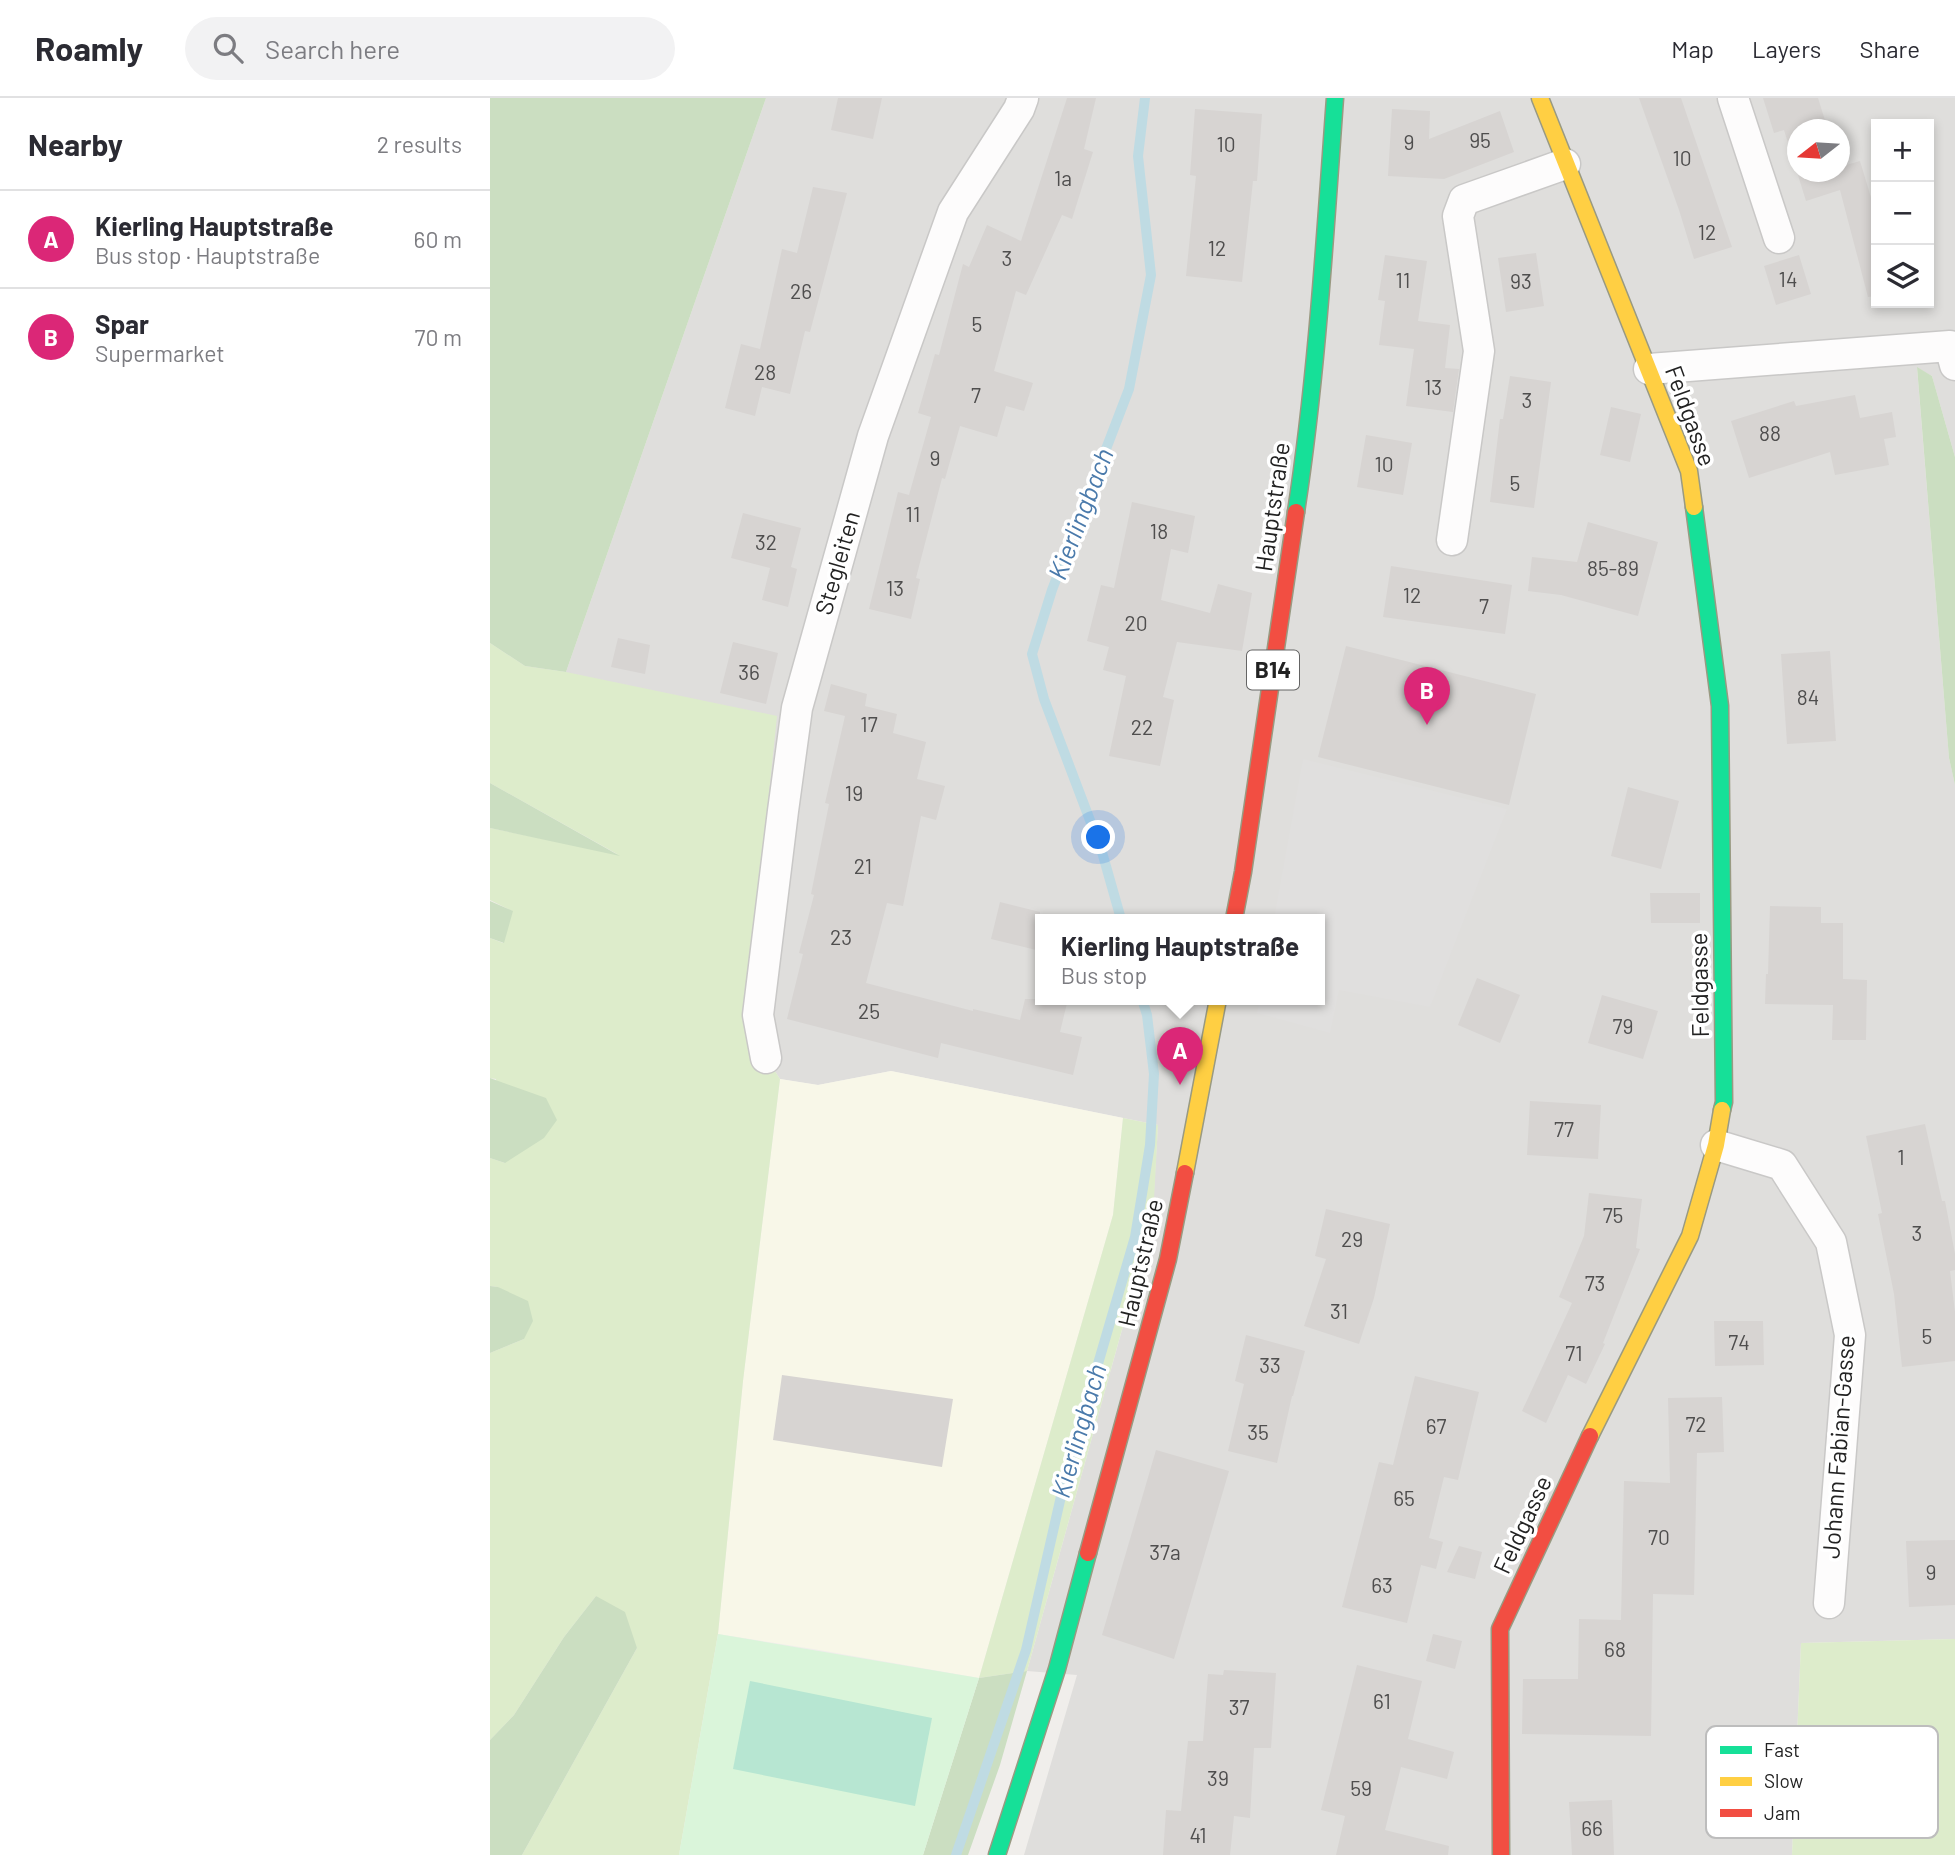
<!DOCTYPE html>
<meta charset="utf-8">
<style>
body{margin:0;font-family:Barlow,sans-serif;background:#f2f2f3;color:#2b2b33}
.controls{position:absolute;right:21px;top:21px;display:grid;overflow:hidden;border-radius:0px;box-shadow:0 4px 10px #0003}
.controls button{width:63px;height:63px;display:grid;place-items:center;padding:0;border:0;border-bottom:2px solid #e1e1e2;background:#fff;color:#2b2b33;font:35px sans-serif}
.compass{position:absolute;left:1297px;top:21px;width:63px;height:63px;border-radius:50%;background:#fff;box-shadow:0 4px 10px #0003;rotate:253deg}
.you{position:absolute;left:609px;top:740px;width:24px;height:24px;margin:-18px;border:5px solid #fff;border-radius:50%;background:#1a73e8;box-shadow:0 0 0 10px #1a73e833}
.badge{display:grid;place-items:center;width:46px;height:46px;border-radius:50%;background:#db2777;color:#fff;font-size:23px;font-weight:700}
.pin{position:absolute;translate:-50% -58px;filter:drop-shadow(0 2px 4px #0008)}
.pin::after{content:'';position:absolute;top:37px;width:24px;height:21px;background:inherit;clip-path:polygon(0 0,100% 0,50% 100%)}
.popup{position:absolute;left:545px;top:816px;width:290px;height:91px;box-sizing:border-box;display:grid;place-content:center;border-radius:0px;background:#fff;filter:drop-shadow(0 2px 5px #0005);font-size:23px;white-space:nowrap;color:#7c7c81}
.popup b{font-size:26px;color:#2b2b33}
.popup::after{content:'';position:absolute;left:50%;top:100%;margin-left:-14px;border:14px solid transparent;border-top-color:#fff}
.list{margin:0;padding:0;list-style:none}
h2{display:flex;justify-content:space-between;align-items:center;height:91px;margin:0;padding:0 28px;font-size:30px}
h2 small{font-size:23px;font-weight:400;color:#7c7c81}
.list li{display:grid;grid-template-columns:46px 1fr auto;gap:21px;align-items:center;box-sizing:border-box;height:98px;padding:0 28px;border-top:2px solid #e1e1e2}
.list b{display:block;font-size:26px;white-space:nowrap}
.list p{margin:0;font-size:23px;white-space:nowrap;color:#7c7c81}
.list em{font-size:23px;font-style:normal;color:#7c7c81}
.icon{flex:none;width:38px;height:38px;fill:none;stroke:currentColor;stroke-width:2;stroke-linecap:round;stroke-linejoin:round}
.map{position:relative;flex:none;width:1465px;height:1757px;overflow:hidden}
header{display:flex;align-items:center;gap:42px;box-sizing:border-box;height:98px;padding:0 35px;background:#fff;border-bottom:2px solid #e1e1e2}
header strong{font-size:33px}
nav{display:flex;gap:38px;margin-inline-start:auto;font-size:24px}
.search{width:490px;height:63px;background:#f2f2f3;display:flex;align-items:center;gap:18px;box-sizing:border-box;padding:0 24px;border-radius:38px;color:#7c7c81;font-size:26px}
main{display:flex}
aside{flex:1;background:#fff}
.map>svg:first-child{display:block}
.residential{fill:#dfdedc;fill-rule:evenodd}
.education{fill:#f8f7e8}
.grass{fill:#ddeccb}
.forest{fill:#cbdec1}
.park{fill:#daf5da}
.pitch{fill:#b7e6d2}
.parking{fill:#e0dfde}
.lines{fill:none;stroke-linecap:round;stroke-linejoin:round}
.stream{stroke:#bfdbe3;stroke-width:10}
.building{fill:#d7d4d2}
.street-casing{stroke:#c9c8c7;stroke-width:33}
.fast-casing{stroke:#999a82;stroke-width:19}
.slow-casing{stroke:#999a82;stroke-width:19}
.jam-casing{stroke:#999a82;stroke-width:19}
.street{stroke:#fdfcfc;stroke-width:30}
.fast{stroke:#16e098;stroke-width:16}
.slow{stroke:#ffcf43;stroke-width:16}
.jam{stroke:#f24e42;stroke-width:16}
.labels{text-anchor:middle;stroke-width:7;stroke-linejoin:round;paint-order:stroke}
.number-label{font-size:21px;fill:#4f4e4e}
.shield{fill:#fff;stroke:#646464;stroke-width:2}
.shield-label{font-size:23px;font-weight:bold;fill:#222}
.street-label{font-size:24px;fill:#222;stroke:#fff}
.water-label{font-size:26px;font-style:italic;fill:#4a7aab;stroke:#fff}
.key{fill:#fff;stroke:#bdbdbd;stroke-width:2}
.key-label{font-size:19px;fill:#222}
</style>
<header>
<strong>Roamly</strong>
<div class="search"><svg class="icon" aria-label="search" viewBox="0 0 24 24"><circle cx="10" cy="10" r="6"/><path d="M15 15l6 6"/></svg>Search here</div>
<nav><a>Map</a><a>Layers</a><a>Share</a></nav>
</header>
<main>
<aside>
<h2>Nearby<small>2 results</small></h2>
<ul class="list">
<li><span class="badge">A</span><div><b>Kierling Hauptstraße</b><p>Bus stop · Hauptstraße</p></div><em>60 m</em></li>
<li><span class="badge">B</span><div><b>Spar</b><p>Supermarket</p></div><em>70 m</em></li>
</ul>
</aside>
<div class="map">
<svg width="1465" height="1757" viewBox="0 0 1465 1757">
<rect width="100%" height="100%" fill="#f0eeeb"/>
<!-- residential -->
<path class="residential" d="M276 0H1465V359L1442 278 1427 270 1459 660 1465 687V1541L1311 1545 1302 1757H534L587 1577 537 1573 662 1124 668 1027 401 973 328 987 290 981 255 927 76 574ZM1386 26H1439V205H1386ZM1308 32H1350V74H1308ZM550 821H830V901H550Z"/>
<!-- education -->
<path class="education" d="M401 973 633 1020 623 1117 489 1580 323 1551 228 1536 253 1283 290 981 328 987Z"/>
<!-- grass -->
<path class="grass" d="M0 545 35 568 76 574 287 618 255 926 290 981 253 1283 228 1536 189 1757H32L147 1550 106 1498 74 1539 24 1617 0 1642V1255L34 1241 8 1189 0 1188V1060L15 1065 6 981 0 980V840L13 845 22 813 0 802V730L127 756 0 685Z
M633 1020 668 1027 663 1120 537 1573 489 1580 623 1117Z
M1465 1541V1757H1302L1311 1545Z"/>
<!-- forest -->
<path class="forest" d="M0 0H276L76 574 35 568 0 545Z
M1427 269 1442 278 1465 359V687L1459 660Z
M0 685 130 758 0 730Z
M0 803 23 813 14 845 0 840Z
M0 980 56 1000 67 1022 54 1040 15 1065 0 1060Z
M0 1188 8 1189 38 1203 43 1223 34 1241 0 1255Z
M106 1498 135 1514 147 1550 32 1757H0V1642L24 1617 74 1539Z
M537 1573 510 1667 478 1757H433L489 1580Z"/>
<!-- park -->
<path class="park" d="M228 1536 489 1580 433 1757H189Z"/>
<!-- pitch -->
<path class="pitch" d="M260 1583 442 1620 425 1708 243 1671Z"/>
<!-- parking -->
<path class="parking" d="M813 661 1017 711 940 909 849 892 840 935 767 915 770 901H830V821H784Z"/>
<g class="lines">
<!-- stream -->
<path class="stream" d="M631 821 612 754 554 601 542 556 562 492 639 291 661 177 648 58 655 0
M466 1757 536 1552 577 1372 645 1139 660 1047 664 976 657 917 652 901"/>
</g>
<!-- building -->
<path class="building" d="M348 0H392L383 41 341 32Z
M577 0H606L594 51 603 54 582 121 572 117 536 197 526 193 504 273 543 285 534 313 516 308 507 339 470 328 455 381 452 380 426 480 430 481 421 521 379 511 408 394 419 397 441 319 428 315 445 256 449 257 473 166 479 169 497 127 531 143Z
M1149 0H1191L1242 149 1204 161 1189 112Z
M1273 0H1328L1338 32H1307V74H1349V69L1370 63 1386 116V198L1378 199 1350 92 1316 103 1294 32 1284 35Z
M705 11 772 16 767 83H763L752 184 696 178 706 78 700 77Z
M902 11 940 13 939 41 1010 13 1024 54 954 81 898 78Z
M323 89 357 95 320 234 315 233 300 296 272 289 265 318 235 310 251 246 270 251 292 151 307 155Z
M1046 155 1054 208 1016 214 1008 160Z
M895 157 937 163 928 223 960 227 955 270 969 271 963 314 916 308 924 251 889 247 895 203 888 202Z
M1309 157 1321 196 1286 207 1274 168Z
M1020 278 1061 284 1044 410 1000 404 1010 321H1013Z
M1365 297 1370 320 1402 314 1406 339 1394 341 1399 367 1345 377 1340 354 1259 380 1241 323 1304 303 1306 308Z
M1121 309 1151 316 1140 364 1110 357Z
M876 337 922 345 913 397 867 389Z
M642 404 705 418 698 455 681 451 671 502 720 515 728 486 762 495 752 553 687 544 673 599 684 602 670 668 619 658 636 578 613 572 619 549 597 543 611 487 624 490Z
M253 415 311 430 301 469 307 471 298 509 272 502 280 470 241 460Z
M1098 424 1168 444 1148 518 1071 497 1038 493 1042 459 1087 464Z
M901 468 1022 487 1015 536 893 519Z
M128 540 160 547 155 576 121 569Z
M243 544 288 555 276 606 230 595Z
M856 548 1046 596 1019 707 828 659Z
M1340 553 1346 643 1297 646 1291 556Z
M341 586 377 596 375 608 407 616 403 635 436 644 427 681 455 688 446 722 431 718 413 808 397 805 376 885 483 913V911L530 922 535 901H578L570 934 592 939 583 977 451 945 448 960 297 921 313 856 309 855 324 797 321 796 339 706 335 705 355 618 334 613Z
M1138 689 1189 703 1171 771 1121 758Z
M1160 795H1210V825H1161Z
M510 804 550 814V853L501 841Z
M1280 808 1331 809V825H1353V881L1377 882 1376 942H1342L1343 907 1275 906 1276 876H1278Z
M987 880 1030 897 1010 945 968 927Z
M1112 897 1168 913 1153 961 1098 945Z
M1040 1003 1111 1007 1108 1061 1037 1057Z
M1435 1026 1452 1103H1455L1465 1156V1172L1460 1173 1465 1214V1263L1412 1269 1404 1196 1388 1116 1392 1115 1376 1038Z
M1099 1095 1152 1101 1146 1150 1150 1151 1113 1245 1115 1246 1096 1286 1078 1277 1056 1325 1032 1313 1082 1205 1069 1199 1094 1138Z
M836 1111 900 1126 884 1200 869 1246 814 1228 836 1161 825 1158Z
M1224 1223H1273L1274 1267 1225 1268Z
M756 1237 815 1253 803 1298H802L787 1365 738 1353 754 1286 745 1283Z
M292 1277 463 1301 452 1369 283 1342Z
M925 1278 989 1294 968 1382 954 1379 939 1440 953 1444 946 1471 931 1467 917 1525 852 1509 889 1364 903 1367Z
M1232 1299 1234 1354 1207 1355 1204 1497 1163 1496 1161 1638 1032 1636 1033 1581H1088L1089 1521 1131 1522 1134 1383 1180 1385 1178 1300Z
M666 1352 739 1373 684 1561 612 1537Z
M1465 1442V1507L1419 1509 1416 1443Z
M969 1448 992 1454 985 1481 957 1474Z
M943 1536 972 1543 965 1571 936 1563Z
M867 1567 932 1583 918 1641 964 1654 957 1681 911 1669 895 1732 959 1748 958 1757H846L855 1718 831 1712Z
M734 1572 786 1575 781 1650H764L760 1720 744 1718 740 1757H673L676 1712 691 1713 698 1643H713L718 1576 733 1577Z
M1122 1702 1124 1757H1082L1079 1704Z"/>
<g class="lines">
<!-- street casing -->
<g class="street-casing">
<path id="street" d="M1243 0 1289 140
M1159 271 1460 248 1465 267
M962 442 989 253 968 118 974 102 1075 66
M276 960 268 917 293 713 307 610 383 338 463 114 529 11 533 0
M1226 1047 1292 1067 1341 1144 1360 1237 1339 1505"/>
</g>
<!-- fast casing -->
<g class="fast-casing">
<path id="fast" d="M1204 409 1230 608 1234 1004 1232 1012
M806 414C827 277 835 138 845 0
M507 1757 567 1571 598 1455"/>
</g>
<!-- slow casing -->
<g class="slow-casing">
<path id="slow" d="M1050 0 1199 373 1204 409
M695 1075 728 901
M1100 1338 1200 1138 1226 1047 1232 1012"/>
</g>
<!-- jam casing -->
<g class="jam-casing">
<path id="jam" d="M744 821 753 774 806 414
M598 1455 678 1161 695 1075
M1011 1757 1010 1531 1100 1338"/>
</g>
<!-- street -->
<use href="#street" class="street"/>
<!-- fast -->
<use href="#fast" class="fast"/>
<!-- slow -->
<use href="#slow" class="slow"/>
<!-- jam -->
<use href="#jam" class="jam"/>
</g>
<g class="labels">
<!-- number labels -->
<g class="number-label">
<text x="990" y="50">95</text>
<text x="919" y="52">9</text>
<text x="736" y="54">10</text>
<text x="1192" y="68">10</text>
<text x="573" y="88">1a</text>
<text x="1217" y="142">12</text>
<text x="727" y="158">12</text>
<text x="517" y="168">3</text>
<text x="1298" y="189">14</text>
<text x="913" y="190">11</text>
<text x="1031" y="191">93</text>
<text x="311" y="201">26</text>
<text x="487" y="234">5</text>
<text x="275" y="282">28</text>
<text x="943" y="297">13</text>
<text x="486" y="305">7</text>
<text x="1037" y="310">3</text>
<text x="1280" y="343">88</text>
<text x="445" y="368">9</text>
<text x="894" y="374">10</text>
<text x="1025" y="393">5</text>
<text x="423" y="424">11</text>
<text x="669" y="441">18</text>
<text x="276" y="452">32</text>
<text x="1123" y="478">85-89</text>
<text x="405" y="498">13</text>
<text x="922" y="505">12</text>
<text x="994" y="516">7</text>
<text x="646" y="533">20</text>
<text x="259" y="582">36</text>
<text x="1318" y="607">84</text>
<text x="379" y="634">17</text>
<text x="652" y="637">22</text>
<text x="364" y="703">19</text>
<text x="373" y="776">21</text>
<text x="351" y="847">23</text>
<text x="379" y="921">25</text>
<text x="1133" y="936">79</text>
<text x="1074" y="1039">77</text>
<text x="1411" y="1067">1</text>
<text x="1123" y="1125">75</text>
<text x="1427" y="1143">3</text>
<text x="862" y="1149">29</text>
<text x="1105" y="1193">73</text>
<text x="849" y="1221">31</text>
<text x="1437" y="1246">5</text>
<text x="1249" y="1252">74</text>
<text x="1084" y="1263">71</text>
<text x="780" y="1275">33</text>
<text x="1206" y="1334">72</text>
<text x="946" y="1336">67</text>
<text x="768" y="1342">35</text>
<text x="914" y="1408">65</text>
<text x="1169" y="1447">70</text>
<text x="675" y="1462">37a</text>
<text x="1441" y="1482">9</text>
<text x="892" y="1495">63</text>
<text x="1125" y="1559">68</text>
<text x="892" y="1611">61</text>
<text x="749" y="1617">37</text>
<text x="728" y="1688">39</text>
<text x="871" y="1698">59</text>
<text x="1102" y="1738">66</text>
<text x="708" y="1745">41</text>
</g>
<!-- shield labels -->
<rect class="shield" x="757" y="552.5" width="52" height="39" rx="5"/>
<g class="shield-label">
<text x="783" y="580">B14</text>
</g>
<!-- street labels -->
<g class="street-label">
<text transform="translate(1200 318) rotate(70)" y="8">Feldgasse</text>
<text transform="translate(783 409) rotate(-82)" y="8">Hauptstraße</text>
<text transform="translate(348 465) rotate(-74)" y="8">Stegleiten</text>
<text transform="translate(1210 887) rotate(-91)" y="8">Feldgasse</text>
<text transform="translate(651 1165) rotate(-77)" y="8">Hauptstraße</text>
<text transform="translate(1349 1349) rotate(-86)" y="8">Johann Fabian-Gasse</text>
<text transform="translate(1033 1427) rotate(-65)" y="8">Feldgasse</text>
</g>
<!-- water labels -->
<g class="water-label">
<text transform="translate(591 416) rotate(-69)" y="9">Kierlingbach</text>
<text transform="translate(589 1333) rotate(-74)" y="9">Kierlingbach</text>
</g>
</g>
<!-- legend -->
<rect x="1216" y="1628" width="232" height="112" rx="10" class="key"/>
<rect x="1230" y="1648" width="32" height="8" fill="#16e098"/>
<rect x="1230" y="1679" width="32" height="9" fill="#ffcf43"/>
<rect x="1230" y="1711" width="32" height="8" fill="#f24e42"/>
<g class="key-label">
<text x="1274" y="1659">Fast</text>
<text x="1274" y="1690">Slow</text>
<text x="1274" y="1722">Jam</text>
</g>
</svg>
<div class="controls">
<button>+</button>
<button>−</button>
<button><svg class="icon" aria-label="layers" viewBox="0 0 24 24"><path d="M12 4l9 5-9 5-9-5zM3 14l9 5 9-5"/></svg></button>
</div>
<svg class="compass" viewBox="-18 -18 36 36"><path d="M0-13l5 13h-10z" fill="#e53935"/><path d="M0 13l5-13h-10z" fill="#7c7c81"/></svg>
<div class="you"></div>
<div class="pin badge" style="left:690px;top:987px">A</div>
<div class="popup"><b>Kierling Hauptstraße</b>Bus stop</div>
<div class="pin badge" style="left:937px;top:627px">B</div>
</div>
</main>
